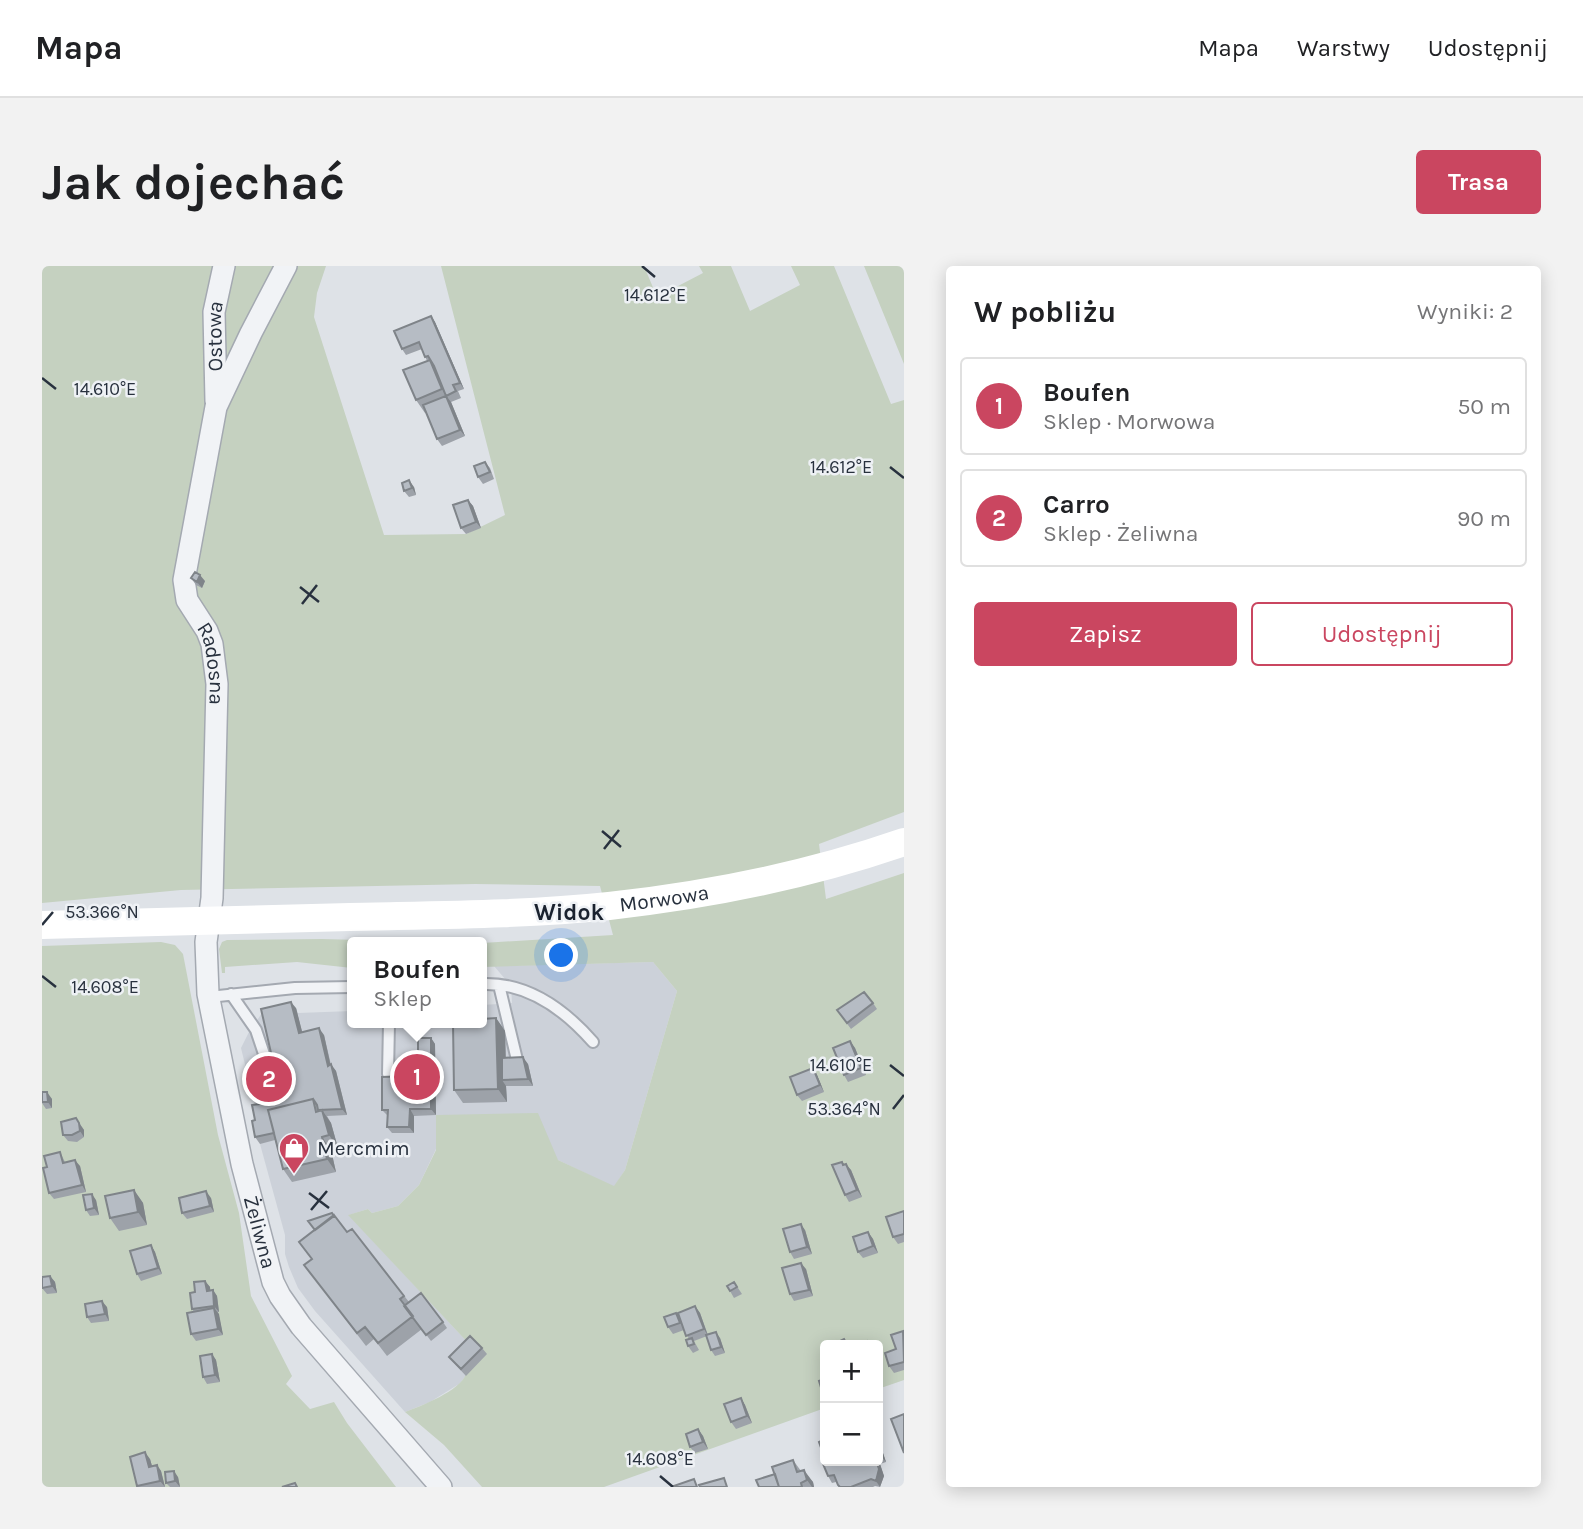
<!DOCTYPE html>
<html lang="pl">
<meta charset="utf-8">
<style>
body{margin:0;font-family:Karla,sans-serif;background:#f2f2f2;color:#202124}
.controls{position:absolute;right:21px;bottom:21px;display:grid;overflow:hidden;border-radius:7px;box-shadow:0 4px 18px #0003}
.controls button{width:63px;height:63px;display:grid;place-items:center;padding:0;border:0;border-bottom:2px solid #e0e0e0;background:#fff;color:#202124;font:35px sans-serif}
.you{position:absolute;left:520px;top:690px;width:24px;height:24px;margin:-18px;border:5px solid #fff;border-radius:50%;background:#1a73e8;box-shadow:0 0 0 10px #1a73e833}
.badge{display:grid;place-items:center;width:46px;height:46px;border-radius:50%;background:#ca4660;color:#fff;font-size:23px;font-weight:700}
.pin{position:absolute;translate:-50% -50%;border:4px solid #fff;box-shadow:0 2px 7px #0006}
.popup{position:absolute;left:305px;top:671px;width:140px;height:91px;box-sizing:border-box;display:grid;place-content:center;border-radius:7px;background:#fff;filter:drop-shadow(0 2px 5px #0005);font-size:23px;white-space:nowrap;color:#757577}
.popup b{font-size:26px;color:#202124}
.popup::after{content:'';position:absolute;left:50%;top:100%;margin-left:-14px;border:14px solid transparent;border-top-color:#fff}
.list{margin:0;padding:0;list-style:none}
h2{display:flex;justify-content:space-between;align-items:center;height:91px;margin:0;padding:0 28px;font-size:30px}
h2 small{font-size:23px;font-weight:400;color:#757577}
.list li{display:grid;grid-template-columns:46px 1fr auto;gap:21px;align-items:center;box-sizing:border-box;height:98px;margin:0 14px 14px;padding:0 14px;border:2px solid #e0e0e0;border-radius:7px}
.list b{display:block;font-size:26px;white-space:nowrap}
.list p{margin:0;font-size:23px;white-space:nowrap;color:#757577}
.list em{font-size:23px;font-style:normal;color:#757577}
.actions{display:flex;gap:14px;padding:21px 28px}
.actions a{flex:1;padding:16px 0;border:2px solid #ca4660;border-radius:7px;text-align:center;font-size:24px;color:#ca4660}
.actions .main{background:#ca4660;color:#fff}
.map{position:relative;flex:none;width:862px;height:1221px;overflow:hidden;border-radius:7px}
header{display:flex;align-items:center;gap:42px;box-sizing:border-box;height:98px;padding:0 35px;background:#fff;border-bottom:2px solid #e0e0e0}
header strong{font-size:33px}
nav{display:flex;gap:38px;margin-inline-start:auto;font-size:24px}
.intro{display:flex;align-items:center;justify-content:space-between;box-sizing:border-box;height:168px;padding:0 42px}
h1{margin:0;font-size:49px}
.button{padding:18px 32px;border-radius:7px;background:#ca4660;color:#fff;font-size:24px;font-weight:700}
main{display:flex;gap:42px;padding:0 42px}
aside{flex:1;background:#fff;border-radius:7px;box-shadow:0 4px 18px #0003}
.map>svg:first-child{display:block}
.built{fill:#ccd1d9}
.green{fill:#c5d1c0}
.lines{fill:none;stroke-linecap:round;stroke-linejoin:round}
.service-casing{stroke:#a4a9b1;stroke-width:14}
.minor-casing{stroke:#a4a9b1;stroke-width:24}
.service{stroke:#f1f3f6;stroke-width:10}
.minor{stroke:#f1f3f6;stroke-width:21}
.secondary{stroke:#fff;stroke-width:28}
.wall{fill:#9da2a9}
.shaded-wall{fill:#7f8489}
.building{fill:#b6bcc4;stroke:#7f8489;stroke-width:2}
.ticks{fill:none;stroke:#28313e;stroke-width:2.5}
.labels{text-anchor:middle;stroke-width:5;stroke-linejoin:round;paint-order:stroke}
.street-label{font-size:21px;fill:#28313e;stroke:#eef1f5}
.poi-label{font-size:21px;fill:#28313e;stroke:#eef1f5;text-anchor:start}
.neighbourhood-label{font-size:23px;font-weight:bold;fill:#1a222f;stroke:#eef1f5}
.ticks-label{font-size:18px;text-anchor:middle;fill:#28313e;stroke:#eef1f5;stroke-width:5;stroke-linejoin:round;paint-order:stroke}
</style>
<header>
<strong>Mapa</strong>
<nav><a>Mapa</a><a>Warstwy</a><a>Udostępnij</a></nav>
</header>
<div class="intro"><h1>Jak dojechać</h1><a class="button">Trasa</a></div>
<main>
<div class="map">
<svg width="862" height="1221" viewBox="0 0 862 1221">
<rect width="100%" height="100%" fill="#dee2e7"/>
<!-- built -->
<path class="built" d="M611 696 635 725 583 904 572 921 516 894 394 850V883L377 919 356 940 330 947 326 943 307 949 429 1080 424 1110 417 1118 388 1136 363 1146 273 1045 256 1022 247 1001 243 988V969L218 878V860L199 782 207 766 220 747 254 742 256 747 310 745V757H440V739L470 737 469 720 452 700Z"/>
<!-- green -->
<path class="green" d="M0 0H284L275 27 272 51 342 269 424 268 463 249 399 0H602L615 31 661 7 657 0H689L708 45 758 19 749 0H792L849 138 862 134V546L777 578 784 633 862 607V1114L836 1123V1079H783V1142L562 1221H440L402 1179 363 1146C379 1140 418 1125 424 1108 427 1100 427 1089 429 1080L306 949 326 943 330 947 356 940 377 919 394 884V849L496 847 516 894 572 920 583 904 635 725 611 696 440 701V677L571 669 558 620 433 618 139 624 0 637Z
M822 0H862V98Z
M280 673 393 676H310V702L255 696 183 701V707H180L177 683 180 676 185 674Z
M119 676 133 679 141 688 176 869 197 947 209 1030 250 1110 244 1118 268 1143 292 1136 305 1157 354 1221H0V680Z"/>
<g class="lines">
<!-- service casing -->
<g class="service-casing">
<path id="service" d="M440 718C486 716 522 743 551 776
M457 719 476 798
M189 728 214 764 228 806
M167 731 253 722 310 721
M346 808 347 757"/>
</g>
<!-- minor casing -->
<g class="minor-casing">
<g id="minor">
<path id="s1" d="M244 0 209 67 174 141 142 314 145 334 165 365 170 378 175 418 170 632 164 676 166 728 200 898 231 1016 238 1030 259 1060 399 1221"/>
<path id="s2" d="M174 135 172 46 182 0"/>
</g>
</g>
<!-- service -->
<use href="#service" class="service"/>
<!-- minor -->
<use href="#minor" class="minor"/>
<!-- secondary -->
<path class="secondary" id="s3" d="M0 659C103 656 205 654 308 651 394 649 481 649 567 640 667 629 767 609 862 576"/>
</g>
<!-- wall -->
<path class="wall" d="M389 50 393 56 422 123 416 125 419 132 409 136 423 170 400 180 395 173 384 146 383 147 374 134 385 95 380 83 364 89 360 83Z
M443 196 448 202 452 213 441 218 436 211Z
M372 221 374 229 367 231 362 225Z
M426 234 431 240 439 262 424 268 419 262Z
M149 312 163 315 160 322 154 319Z
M831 737 835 743 809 763 795 744Z
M254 742 260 766 282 769 289 799 294 805 305 849 285 850 289 857 296 882 289 884 294 906 250 916 241 903 233 874 218 878 213 871 227 837 232 800Z
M444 751 445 753 454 752 463 765 464 792 486 798 491 820H464L465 836 421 837 412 824Z
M389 772 393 778 394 849 372 850V867H350L345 861 346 850 340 844 376 801Z
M808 775 813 782 824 809 806 816 802 809Z
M771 802 775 809 782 826 760 835 755 829Z
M0 826 10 833V842L4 843 0 837Z
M34 852 42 864V871L35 876 26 875 21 869Z
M18 886 23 896 38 900 44 926 12 933 7 927 5 901Z
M800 896 809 904 820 931 807 936 803 929Z
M92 924 101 937 105 959 77 965 68 952Z
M169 932 172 946 145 953 140 947Z
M54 934 57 949 48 950 44 944Z
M862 945V976L856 978 851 971Z
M310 963 367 1036 401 1056 405 1062 389 1075 380 1063 345 1090 332 1073 324 1080 262 999 270 993 257 976 305 966Z
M763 964 770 988 752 993 748 986Z
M826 966 831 973 836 987 821 992 816 986Z
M109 979 113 986 120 1008 99 1015 95 1008Z
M764 1003 771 1030 752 1035 748 1028Z
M8 1010 13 1016 15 1027 5 1028 0 1022Z
M163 1015 168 1021V1024H171L175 1030 177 1046H176L181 1069 154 1075 149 1068 152 1046 150 1043 153 1026Z
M692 1016 700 1028 692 1032 688 1025Z
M653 1040 658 1047 666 1069 678 1072 683 1087 673 1090 669 1084 665 1070 652 1075 657 1084 651 1087 646 1080 647 1073 642 1064 631 1068 626 1061 637 1051Z
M65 1041 67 1055 49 1057 45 1051Z
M862 1066V1104L852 1107 847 1100Z
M440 1082 445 1088 424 1110 412 1097 407 1091Z
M170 1088 174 1094 178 1116 165 1118 161 1111Z
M699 1132 703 1139 710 1157 694 1163 689 1156Z
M656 1163 661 1170 666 1183 653 1187 648 1181Z
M836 1179 840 1184 844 1196 838 1198 842 1210 838 1221 833 1220 831 1221H797L794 1216 790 1217 786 1210 784 1195H836Z
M108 1193 110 1200 115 1199 119 1205 123 1221H95V1220Z
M751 1194 759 1205 771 1216 772 1221H717Z
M136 1211 138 1221H128L124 1217Z"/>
<!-- shaded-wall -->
<path class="shaded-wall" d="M389 50 393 56 422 123 418 117Z
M388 94 397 107 404 130 400 123Z
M404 130 409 136 423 170 418 164Z
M367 214 372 221 374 229 370 222Z
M426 234 431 240 439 262 434 256Z
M158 309 163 315 160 322 155 316Z
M249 736 254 742 262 773 257 767Z
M454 752 463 765 464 814H460L464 820 465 836 456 823Z
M277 762 282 769 290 806 286 800Z
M389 772 393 778 394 849 389 843Z
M808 775 813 782 824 809 819 802Z
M481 791 486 798 491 820 486 813Z
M289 798 294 805 305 849 300 843Z
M771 802 775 809 782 826 778 819Z
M5 826 10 833V842L6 836Z
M368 843 372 850V867L367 861Z
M280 844 289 857 296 882 287 869Z
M37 857 42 864V871L38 865Z
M280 871 289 884 294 906 285 893Z
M33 894 38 900 44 926 40 919Z
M804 898 809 904 820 931 815 924Z
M92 924 101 937 105 959 96 946Z
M164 925 169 932 172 946 168 940Z
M50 928 54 934 57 949 52 942Z
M759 958 763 964 770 988 765 981Z
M826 966 831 973 836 987 831 980Z
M109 979 113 986 120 1008 116 1002Z
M759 997 764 1003 771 1030 767 1024Z
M8 1010 13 1016 15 1027 10 1020Z
M163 1015 168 1021 169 1031 165 1025Z
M171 1024 175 1030 177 1046 172 1040Z
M60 1035 65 1041 67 1055 63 1048Z
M653 1040 658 1047 666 1070 662 1063Z
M172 1042 177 1048 181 1069 176 1063Z
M674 1066 678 1072 683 1087 679 1081Z
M170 1088 174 1094 178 1116 173 1109Z
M699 1132 703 1139 710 1157 705 1150Z
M656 1163 661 1170 666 1183 661 1176Z
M836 1179 840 1184 844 1196 839 1190Z
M103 1186 108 1193 112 1207 107 1201Z
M834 1195 838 1198 842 1210 838 1221 834 1215Z
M115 1199 119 1205 123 1221 118 1215Z
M762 1204 771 1216 772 1221H770L765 1214Z
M132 1205 136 1211 138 1221 133 1215Z"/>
<!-- building -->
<path class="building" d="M389 50 418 117 411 119 414 125 404 130 418 164 395 173 381 139 404 130 392 100 386 90 383 91 377 76 360 83 352 65Z
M388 94 400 123 374 134 361 104Z
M443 196 448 206 436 211 432 200Z
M367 214 370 222 362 225 360 217Z
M426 234 434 256 419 262 411 239Z
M153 306 158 309 155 316 149 312Z
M822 726 831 737 805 757 795 744Z
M249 736 257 767 277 762 286 800 289 798 300 843 276 844 275 839 271 833 226 844 232 867 213 871 210 855 213 854 210 839 227 837 218 803 232 800 219 743Z
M454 752 456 823 412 824 411 757H440V753Z
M376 772H389V843H368L367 861H345L346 844H340V811L368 810 367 801H376Z
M808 775 819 802 802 809 791 782Z
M481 791 486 813 460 814V792Z
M771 802 778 819 755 829 748 811Z
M0 826H5L6 836H0Z
M271 833 274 846 280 844 287 869 280 871 285 893 241 903 226 844Z
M34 852 37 857 38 865 30 869H21L19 856Z
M18 886 21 897 33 894 40 919 7 927 1 902 5 901 2 890Z
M800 896 801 899 804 898 815 924 803 929 790 899Z
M92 924 96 946 68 952 63 930Z
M164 925 168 940 140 947 137 932Z
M50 928 52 942 44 944 41 929Z
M862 945V968L851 971 844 951Z
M290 947 292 950 273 964 266 955Z
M292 949 305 966 310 963 362 1030 358 1033 371 1050 336 1077 323 1061 315 1067 262 999 270 993 257 976Z
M759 958 765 981 748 986 741 963Z
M826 966 831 980 816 986 811 971Z
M109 979 116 1002 95 1008 88 985Z
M759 997 767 1024 748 1028 740 1002Z
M8 1010 10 1020 0 1022V1011Z
M163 1015 165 1025 171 1024 172 1040 150 1043 148 1027 153 1026 152 1016Z
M692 1016 695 1021 688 1025 685 1020Z
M379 1027 401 1056 384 1069 362 1040Z
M60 1035 63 1048 45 1051 43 1038Z
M653 1040 662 1063 644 1070 636 1047Z
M172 1042 176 1063 149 1068 145 1047Z
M634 1047 638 1057 626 1061 622 1051Z
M861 1065 862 1096 847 1100 843 1087 854 1083 849 1069Z
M674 1066 679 1081 669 1084 664 1069Z
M428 1070 440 1082 419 1103 407 1091Z
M650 1072 652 1078 646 1080 644 1074Z
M802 1073 805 1079H795L794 1077Z
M825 1075 827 1079H818V1078Z
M170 1088 173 1109 161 1111 158 1090Z
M783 1113V1127L781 1128 777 1115Z
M699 1132 705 1150 689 1156 682 1138Z
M862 1148V1187L849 1153Z
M656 1163 661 1176 648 1181 644 1168Z
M783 1173V1193L777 1176Z
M836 1179 839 1190 836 1191Z
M103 1186 107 1201 115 1199 118 1215 95 1220 88 1191Z
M751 1194 755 1206 762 1204 765 1214 759 1217 760 1221H737L730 1201Z
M784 1195H834L837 1203 834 1215 829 1213 809 1221H798L796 1219 792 1209 786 1210 781 1198 785 1197Z
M132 1205 133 1215 124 1217 123 1206Z
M733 1208 737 1221H717L714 1214Z
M682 1212 685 1221H658L657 1219Z
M652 1213 655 1221H629Z
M253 1217 255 1221H240Z"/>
<!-- ticks -->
<path class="ticks" d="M600 0 613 11M0 112 14 123M848 201 862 212M258 321 277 336M260 338 275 319M560 565 579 581M562 583 577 564M0 659 11 646M0 710 14 721M848 799 862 810M851 843 862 829M267 927 287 942M269 944 285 925M618 1210 631 1221"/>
<!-- icons -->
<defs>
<g id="shop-pin" transform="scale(1.575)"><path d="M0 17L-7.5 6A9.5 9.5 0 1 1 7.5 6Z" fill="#ca4660" stroke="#eef1f5"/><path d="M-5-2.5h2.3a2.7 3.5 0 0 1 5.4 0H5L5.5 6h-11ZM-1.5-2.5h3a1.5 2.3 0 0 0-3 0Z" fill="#fff"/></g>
</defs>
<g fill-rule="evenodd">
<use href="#shop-pin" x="252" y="882"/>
</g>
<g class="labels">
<!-- street labels -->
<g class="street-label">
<text dy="7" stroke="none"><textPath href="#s2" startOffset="65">Ostowa</textPath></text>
<text dy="7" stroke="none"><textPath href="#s1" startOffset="424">Radosna</textPath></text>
<text dy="7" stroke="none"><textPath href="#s3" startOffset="623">Morwowa</textPath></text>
<text dy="7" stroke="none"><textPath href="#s1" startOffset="999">Żeliwna</textPath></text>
</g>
<!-- poi labels -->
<g class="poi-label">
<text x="275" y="889">Mercmim</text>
</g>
<!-- neighbourhood labels -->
<g class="neighbourhood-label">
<text x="527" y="654">Widok</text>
</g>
</g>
<g class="ticks-label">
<text x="613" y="35">14.612°E</text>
<text x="63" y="129">14.610°E</text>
<text x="799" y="207">14.612°E</text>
<text x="60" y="652">53.366°N</text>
<text x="63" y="727">14.608°E</text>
<text x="799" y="805">14.610°E</text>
<text x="802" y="849">53.364°N</text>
<text x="618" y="1199">14.608°E</text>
</g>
</svg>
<div class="controls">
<button>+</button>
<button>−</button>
</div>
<div class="you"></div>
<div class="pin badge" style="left:375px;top:811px">1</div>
<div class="popup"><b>Boufen</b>Sklep</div>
<div class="pin badge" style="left:227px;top:813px">2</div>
</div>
<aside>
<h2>W pobliżu<small>Wyniki: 2</small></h2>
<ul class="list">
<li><span class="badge">1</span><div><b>Boufen</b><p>Sklep · Morwowa</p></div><em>50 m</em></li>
<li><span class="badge">2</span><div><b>Carro</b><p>Sklep · Żeliwna</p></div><em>90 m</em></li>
</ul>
<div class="actions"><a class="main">Zapisz</a><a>Udostępnij</a></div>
</aside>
</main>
